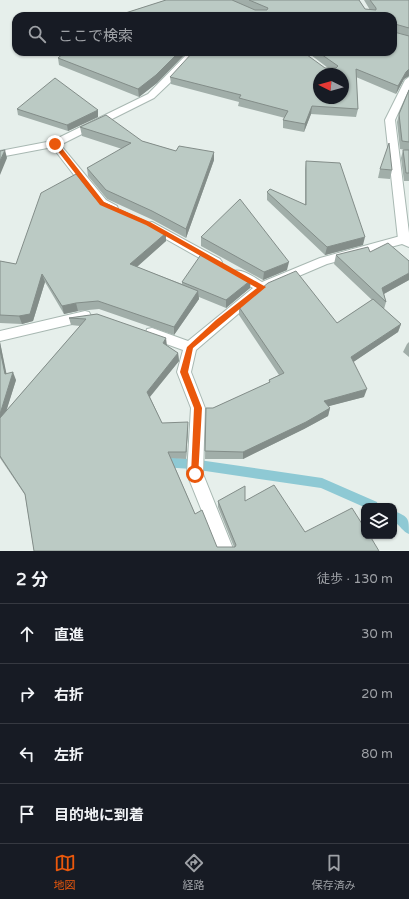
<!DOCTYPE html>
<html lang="ja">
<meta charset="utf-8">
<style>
body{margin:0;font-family:"Varela Round","Noto Sans JP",sans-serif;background:#242831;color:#f1f3f6}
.controls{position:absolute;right:12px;bottom:12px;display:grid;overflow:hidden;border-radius:8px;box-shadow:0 1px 3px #0004}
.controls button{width:36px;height:36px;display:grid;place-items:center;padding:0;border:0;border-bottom:1px solid #363941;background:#171b24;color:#f1f3f6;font:20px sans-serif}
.compass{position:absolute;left:313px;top:68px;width:36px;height:36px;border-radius:50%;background:#171b24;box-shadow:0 1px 3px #0004;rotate:275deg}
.stop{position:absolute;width:12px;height:12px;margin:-9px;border:3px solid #ea580c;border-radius:50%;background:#fff}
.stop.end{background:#ea580c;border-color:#fff;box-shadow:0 1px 4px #0008}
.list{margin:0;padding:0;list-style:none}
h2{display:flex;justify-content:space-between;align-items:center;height:52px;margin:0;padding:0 16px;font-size:17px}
h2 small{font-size:13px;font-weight:400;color:#9ea1a6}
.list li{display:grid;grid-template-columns:26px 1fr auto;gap:12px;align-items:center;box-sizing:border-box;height:60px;padding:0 16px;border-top:1px solid #363941}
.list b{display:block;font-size:15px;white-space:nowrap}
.list em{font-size:13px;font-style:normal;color:#9ea1a6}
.icon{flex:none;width:22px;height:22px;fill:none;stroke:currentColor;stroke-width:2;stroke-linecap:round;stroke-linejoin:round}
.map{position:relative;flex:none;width:409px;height:551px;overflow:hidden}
.search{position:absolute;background:#171b24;box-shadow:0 1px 3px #0004;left:12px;right:12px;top:12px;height:44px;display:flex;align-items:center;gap:10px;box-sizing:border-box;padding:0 14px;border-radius:12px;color:#9ea1a6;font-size:15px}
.sheet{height:292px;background:#171b24}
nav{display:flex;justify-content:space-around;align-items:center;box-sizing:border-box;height:56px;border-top:1px solid #363941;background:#171b24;font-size:11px;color:#9ea1a6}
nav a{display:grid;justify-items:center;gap:2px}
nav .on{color:#ea580c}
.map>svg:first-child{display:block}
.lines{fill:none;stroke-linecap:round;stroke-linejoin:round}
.stream{fill:#8ec9d4;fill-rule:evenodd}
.service-casing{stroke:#a8b8b2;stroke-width:2}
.minor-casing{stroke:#a8b8b2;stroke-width:2}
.service{fill:#fff;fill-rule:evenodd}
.minor{fill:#fff;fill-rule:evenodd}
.wall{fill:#a1aea9}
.shaded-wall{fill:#838d89}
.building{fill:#bbcac4;stroke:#838d89;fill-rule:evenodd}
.route{fill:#ea580c}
</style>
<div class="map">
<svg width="409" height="551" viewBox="0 0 409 551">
<rect width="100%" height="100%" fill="#e6efeb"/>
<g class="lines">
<!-- stream -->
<path class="stream" d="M162 457 192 459 322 478 377 502 378 506H364V507L321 488 192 469 162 467 158 465 157 462 158 459Z
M394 511C409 517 409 518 409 534 403 532 400 525 394 522Z"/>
<!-- service casing -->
<g class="service-casing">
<path id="service" d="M55 141 58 142 106 200 117 206 118 209 117 212H109L98 206 50 144Z
M152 222 220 259 222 262 220 265 216 266 212 265 148 229 146 226 148 223Z
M404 235 409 237V247L402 244 327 264 266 290 196 350 191 372 205 408 203 474 234 551H218L187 474 191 408 177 372 183 350 147 337 146 333 147 329 152 328 188 341 253 288 233 277 231 274 233 271C242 268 254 277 262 282L320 258Z
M85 311 89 312 91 316 89 320 0 341V331Z"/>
</g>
<!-- minor casing -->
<g class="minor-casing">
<path id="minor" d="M189 52H200L193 57 175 78 154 98 58 146 0 157V151L52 141 148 94Z
M409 77V89L395 120 409 233V240L404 243 400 242 398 239 385 120 405 80Z"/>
</g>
<!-- service -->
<use href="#service" class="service"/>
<!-- minor -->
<use href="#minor" class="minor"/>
</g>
<!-- wall -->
<path class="wall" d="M166 0H359L365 9 370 10 364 0H409V76L404 79 396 94 356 77 358 109 356 117 311 114 304 132 283 128V120L285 118 238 106 239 102 171 84 170 77 328 68 307 52H393L116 16Z
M65 52H187L157 83 139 97 59 65 58 58Z
M409 90V183V181H404L401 158 403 150H405L400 149 397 122 399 114Z
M17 109 98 110V117L68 131 18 115Z
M80 127 142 141 176 151 214 160 186 238 153 220 107 199 88 176 87 168 122 149 82 136Z
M306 161 363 245 325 255 267 200V192L305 205V169Z
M380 169 392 170 390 179 378 178Z
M96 199 166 233V241L137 267 182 284V282L250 288 226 308 199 297V299L174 335 99 309 78 311 64 314 45 282 33 321 22 324 0 323V261L16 264Z
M201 237 287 270 263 280 201 246Z
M370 252 409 280 384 294 386 302 384 309 401 324 398 332 353 362 364 397 328 406 330 408 328 416 304 429 243 459H205L206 408H213L269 383V380L279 375 239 315V307L337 323 372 300 334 264 336 255Z
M97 314 167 346 178 353 179 361 150 397 162 423 188 429 186 459 171 458 195 514 217 547H234L218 507V501H245L305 532 379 551H34L25 495 0 458V342L6 374 16 380 6 411 80 326 71 325 69 318Z
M409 342V357L403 352 407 344Z"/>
<!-- shaded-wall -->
<path class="shaded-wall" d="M179 52H187L157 83 139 97 138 89Z
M409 69V76L404 79 396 94 398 86 406 72Z
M312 106 311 114 304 132 305 124Z
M98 110V117L68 131 67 125Z
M5 150 7 158 0 175V161Z
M214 152V160L186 238V229Z
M166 233V241L131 272 130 264Z
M365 237 363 245 325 255 327 247Z
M289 262 287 270 263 280 264 272Z
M409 273V280L380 296 382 288Z
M42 274 45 282 33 321 22 324 19 316Z
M251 280 250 288 226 308V300Z
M198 291 199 299 174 335V327Z
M76 303 78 311 64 314 62 306Z
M401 324 398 332 349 365 351 357Z
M166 338 167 346 163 343Z
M0 342 8 381 5 374 0 350Z
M178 353 179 361 148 399 147 392Z
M13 372 16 380 1 428 0 425V414Z
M367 389 364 397 322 408 324 401Z
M330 408 328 416 304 429 243 459V452Z
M188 422V429L186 459V452Z"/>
<!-- building -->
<path class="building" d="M166 0H232L255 10H267L268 8 249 0H359L365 9 376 10V8L370 0H409V28L395 24 393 26 394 32 409 36V69L406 72 398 86 356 69 358 109 312 106 305 124 283 120 288 111 239 98 241 95 170 77 193 52H303L325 68H336L338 66 318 52H393V16H116ZM319 74H343V98H319Z
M65 52H179L156 75 138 89 58 58Z
M55 78 98 110 67 125 17 109Z
M409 90V142L402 141 399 114Z
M106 115 142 141 176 151 179 146 214 152 186 229 152 211 106 190 87 168 131 143 80 127Z
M389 143 392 170 380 169Z
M5 150 0 161V151Z
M403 150H409V173H406Z
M306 161 340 163 365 237 327 247 267 192 270 189 306 205Z
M76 174 96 199 143 220 166 233 130 264 198 291 174 327 98 301 76 303 62 306 42 274 30 314 19 316 0 315V261L16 264 41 193Z
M240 199 289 262 264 272 201 237Z
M388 243 409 261V273L382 288 386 302 336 255 368 247 370 252Z
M202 253 251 280 226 300 182 282Z
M296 271 337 323 373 299 401 324 351 357 367 389 324 401 330 408 306 422 243 452 205 451 206 408H213L270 382 269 380 284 373 239 307 268 283Z
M97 314 166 338 163 343 178 353 147 392 162 423 188 422 186 452H168L195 514 202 510 217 547H235L236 545 218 501 245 486V501L274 485 305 532 352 508 364 527V536H370L379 551H34L25 494 0 456V418L86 319 69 318Z
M0 350 5 374 13 372 0 414Z"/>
<!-- route -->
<path class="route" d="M53 142H57L104 202 150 222 266 287 193 348 188 372 202 408 198 477 195 478 191 474 194 408 180 372 187 347 216 320 257 288 146 225 100 205 53 145Z"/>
</svg>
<div class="controls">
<button><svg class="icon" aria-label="layers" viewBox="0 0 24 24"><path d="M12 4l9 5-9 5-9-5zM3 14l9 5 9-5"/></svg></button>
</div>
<svg class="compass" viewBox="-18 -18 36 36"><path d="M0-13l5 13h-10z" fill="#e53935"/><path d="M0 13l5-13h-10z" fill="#9ea1a6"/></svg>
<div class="stop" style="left:195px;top:474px"></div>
<div class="stop end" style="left:55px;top:144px"></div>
<div class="search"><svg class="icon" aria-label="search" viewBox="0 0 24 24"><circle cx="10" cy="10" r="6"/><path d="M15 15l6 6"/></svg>ここで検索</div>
</div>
<section class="sheet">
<h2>2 分<small>徒歩 · 130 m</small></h2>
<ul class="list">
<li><svg class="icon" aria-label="ahead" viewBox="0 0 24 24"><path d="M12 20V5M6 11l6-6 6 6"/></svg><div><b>直進</b></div><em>30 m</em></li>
<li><svg class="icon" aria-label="right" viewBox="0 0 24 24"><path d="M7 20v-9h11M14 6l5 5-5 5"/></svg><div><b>右折</b></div><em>20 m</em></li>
<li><svg class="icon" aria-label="left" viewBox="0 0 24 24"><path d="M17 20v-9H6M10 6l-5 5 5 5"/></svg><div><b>左折</b></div><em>80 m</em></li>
<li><svg class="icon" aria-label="arrive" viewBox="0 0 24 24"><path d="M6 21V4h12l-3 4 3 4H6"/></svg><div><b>目的地に到着</b></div></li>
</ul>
</section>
<nav>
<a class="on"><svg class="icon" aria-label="map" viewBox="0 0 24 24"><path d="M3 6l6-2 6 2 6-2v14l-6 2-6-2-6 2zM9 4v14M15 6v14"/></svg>地図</a>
<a><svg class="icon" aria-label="directions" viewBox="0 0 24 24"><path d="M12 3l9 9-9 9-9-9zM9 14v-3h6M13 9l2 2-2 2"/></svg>経路</a>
<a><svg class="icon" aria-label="saved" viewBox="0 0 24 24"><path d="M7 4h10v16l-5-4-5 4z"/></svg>保存済み</a>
</nav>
